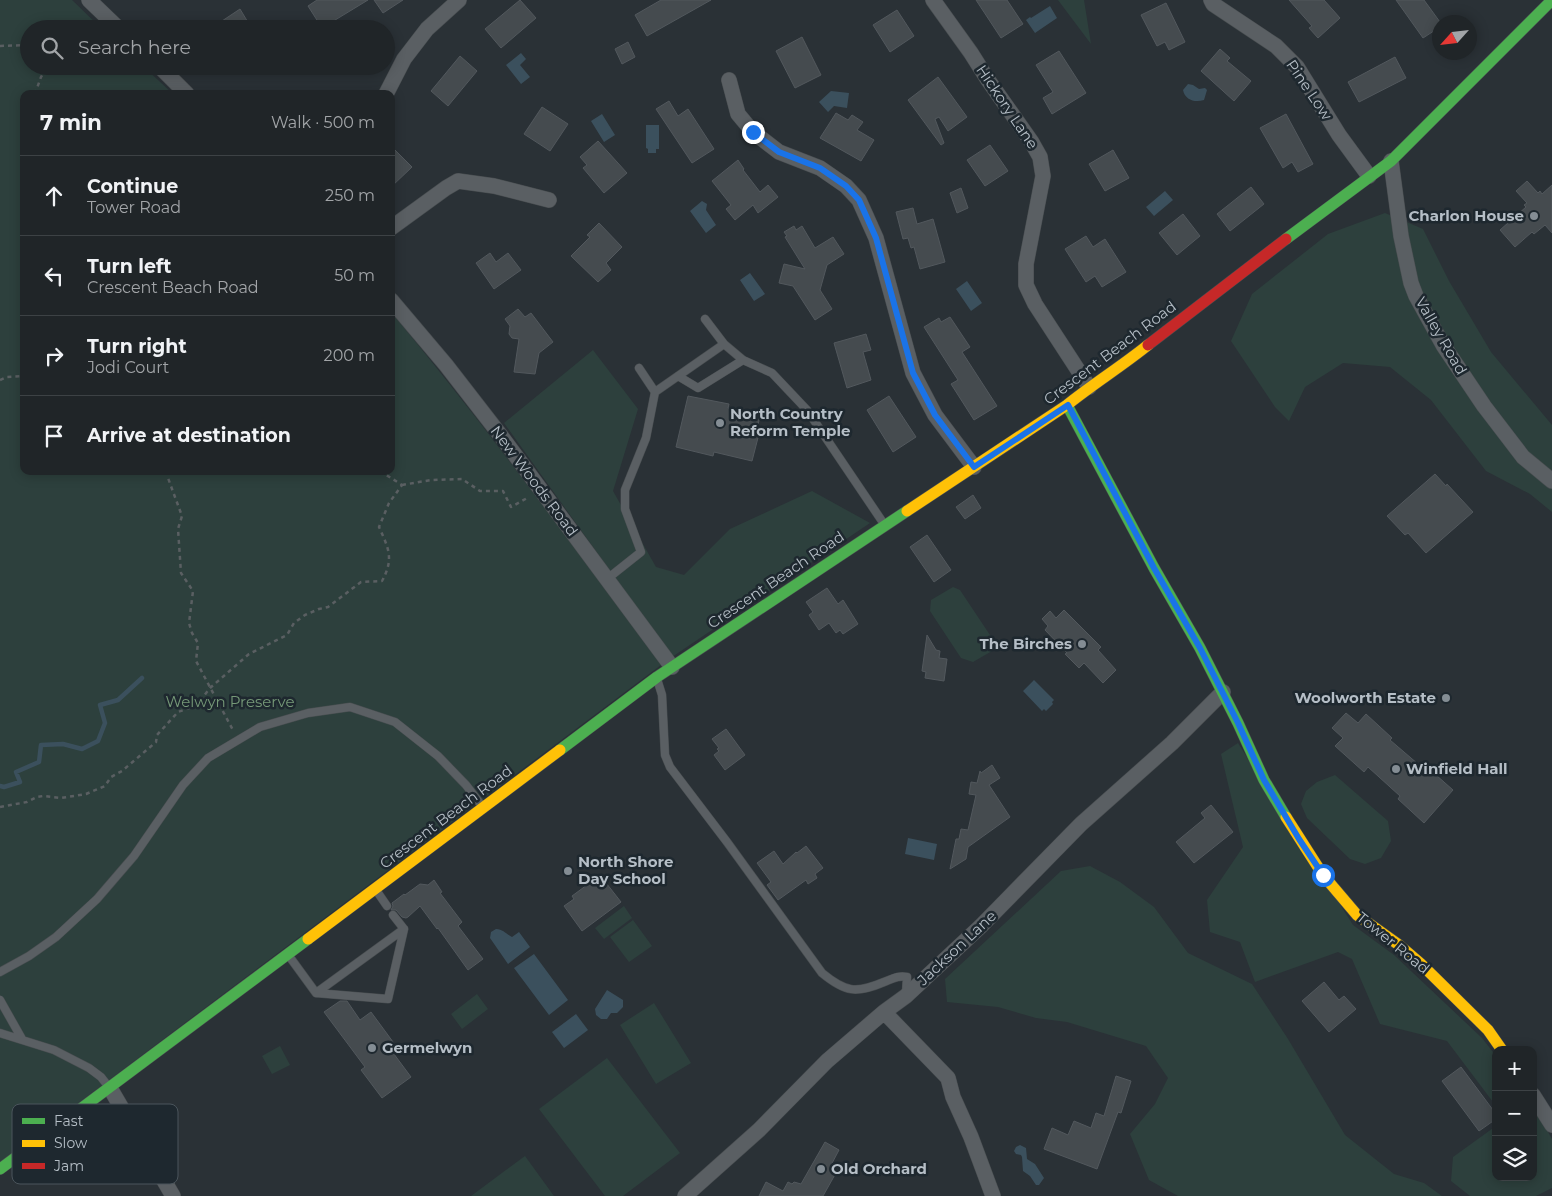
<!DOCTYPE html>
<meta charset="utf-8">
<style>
body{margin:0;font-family:Montserrat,sans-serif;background:#282d30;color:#f1f3f6}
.controls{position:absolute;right:15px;bottom:15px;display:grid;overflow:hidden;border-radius:10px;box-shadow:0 2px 12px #0003}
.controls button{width:45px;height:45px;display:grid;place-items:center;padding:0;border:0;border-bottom:1px solid #3d4245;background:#202528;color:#f1f3f6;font:25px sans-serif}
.compass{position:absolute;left:1432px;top:15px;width:45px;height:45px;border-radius:50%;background:#202528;box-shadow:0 2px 12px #0003;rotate:243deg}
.stop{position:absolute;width:15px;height:15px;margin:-11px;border:4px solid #1a73e8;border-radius:50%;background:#fff}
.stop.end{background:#1a73e8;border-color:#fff;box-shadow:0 1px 5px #0008}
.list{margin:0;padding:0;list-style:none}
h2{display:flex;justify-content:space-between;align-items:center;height:65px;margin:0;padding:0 20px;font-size:21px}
h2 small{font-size:16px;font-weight:400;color:#a2a5a8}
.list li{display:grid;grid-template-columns:32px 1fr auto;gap:15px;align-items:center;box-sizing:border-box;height:80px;padding:0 20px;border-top:1px solid #3d4245}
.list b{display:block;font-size:19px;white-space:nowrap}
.list p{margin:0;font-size:16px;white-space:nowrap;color:#a2a5a8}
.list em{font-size:16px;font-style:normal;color:#a2a5a8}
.icon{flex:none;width:28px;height:28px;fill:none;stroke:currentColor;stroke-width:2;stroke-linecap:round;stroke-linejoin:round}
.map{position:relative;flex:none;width:1552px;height:1196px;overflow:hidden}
.search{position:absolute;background:#202528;box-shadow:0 2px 12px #0003;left:20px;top:20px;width:375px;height:55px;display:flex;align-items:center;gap:12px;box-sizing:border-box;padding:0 18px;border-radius:28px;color:#a2a5a8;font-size:19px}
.panel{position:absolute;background:#202528;box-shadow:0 2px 12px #0003;left:20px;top:90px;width:375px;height:385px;border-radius:10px}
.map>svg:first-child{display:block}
.green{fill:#2d403d}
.water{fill:#3b505d}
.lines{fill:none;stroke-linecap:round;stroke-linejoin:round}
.stream{stroke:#3b505d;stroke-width:4.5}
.building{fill:#454b4f;stroke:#52585d}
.lane-casing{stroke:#484d50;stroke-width:9}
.street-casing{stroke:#484d50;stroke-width:16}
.fast-casing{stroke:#484d50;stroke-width:12}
.slow-casing{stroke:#484d50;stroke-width:12}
.jam-casing{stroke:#484d50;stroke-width:12}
.path{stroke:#5a5f62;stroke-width:2.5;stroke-dasharray:4 4;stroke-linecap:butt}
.lane{stroke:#5a5f63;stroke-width:8}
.street{stroke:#5a5f63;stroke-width:15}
.fast{stroke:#4caf50;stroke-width:11}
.slow{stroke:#ffc107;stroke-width:11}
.jam{stroke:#c62828;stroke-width:11}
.route{stroke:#1a73e8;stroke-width:6}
.poi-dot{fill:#848d94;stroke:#1e282f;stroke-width:2}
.labels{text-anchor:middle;stroke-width:5;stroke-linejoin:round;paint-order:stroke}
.street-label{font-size:15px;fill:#b5bec6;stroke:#1e282f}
.poi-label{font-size:15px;font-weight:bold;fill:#b5bec6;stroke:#1e282f;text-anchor:start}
.park-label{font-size:15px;fill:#769978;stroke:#1e282f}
.key{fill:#1e282f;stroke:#4b555c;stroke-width:1}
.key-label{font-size:14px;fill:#b5bec6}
</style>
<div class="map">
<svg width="1552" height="1196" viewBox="0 0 1552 1196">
<rect width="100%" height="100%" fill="#2a3136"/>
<!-- green -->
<path class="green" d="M0 0H72L102 29H29V66H143L173 94H24V471H391V312C486 426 573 546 661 665L0 1162Z
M1058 0H1084L1091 44Z
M1385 213 1423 229 1449 281 1491 352 1552 425V512L1530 494 1486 471 1431 400 1390 367 1343 363 1305 387 1289 421 1275 407 1231 341 1252 294 1328 234Z
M593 350 638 409 613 491 656 567 684 575 730 529 812 491 870 523 672 657 504 423Z
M953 587 960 590 994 641 992 651 973 662 961 658 930 611 931 600Z
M1238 743 1353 925 1394 955 1482 1038 1496 1056V1106L1447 1041 1380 1024 1352 959 1338 952 1255 982 1240 942 1210 932 1207 900 1243 847 1221 754Z
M1335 775 1388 821 1391 841 1381 858 1365 864 1350 859 1307 818 1301 804 1306 791 1317 782Z
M1090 866 1120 882 1154 907 1188 953 1252 984 1288 1039 1345 1135 1394 1174 1424 1183 1442 1196H1178L1149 1180 1130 1134 1155 1104 1168 1078 1146 1046 1067 1022 1036 1018 998 1007 947 1002 945 979 1061 871Z
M624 906 632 918 604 939 595 928Z
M633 920 652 946 629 962 610 937Z
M477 994 488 1009 462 1029 451 1014Z
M654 1003 691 1063 656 1084 620 1025Z
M280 1046 290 1065 272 1074 262 1056Z
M607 1058 680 1153 623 1196H605L539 1109Z
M1533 1106 1552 1139V1188L1536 1196H1470L1451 1181 1453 1157 1496 1126V1177H1533Z
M525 1156 554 1196H471Z"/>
<!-- water -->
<path class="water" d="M1050 6 1057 18 1035 33 1026 20 1030 17 1031 18Z
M521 53 526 59 520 65 530 77 521 84 506 65Z
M1188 84 1193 85 1199 89 1205 88 1207 90 1204 100C1195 103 1185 100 1183 90Z
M831 91 849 93 847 108 834 106 828 112 819 102Z
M602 114 615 135 604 142 591 121Z
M646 125H659V149H656V153H648V149L646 148Z
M1165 191 1173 200 1154 216 1146 207Z
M702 201 707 204 706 210 716 225 706 233 690 211Z
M750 273 765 294 754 301 740 280Z
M967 281 982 303 971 311 956 289Z
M1034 680 1054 700 1052 702 1053 704 1046 711 1044 709 1042 711 1023 691Z
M908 838 937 844 934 860 905 854Z
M496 929C503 929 506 934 512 937L519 932 530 947 508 964 490 938 491 932Z
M534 954 568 1000 549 1015 514 968Z
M607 990 623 1000V1007L617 1013H611L607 1019H601L596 1015 595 1009Z
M576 1014 588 1030 564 1048 552 1032Z
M1020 1145 1026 1148 1027 1159 1035 1164 1044 1178 1039 1185H1036L1030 1176 1023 1171 1022 1157 1021 1155 1016 1154 1014 1151 1016 1147Z"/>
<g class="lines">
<!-- stream -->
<path class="stream" d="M0 786 4 787 20 782 16 772 39 762 41 745 63 744 82 749 98 741 105 723 100 705 118 700 142 678"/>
</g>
<!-- building -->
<path class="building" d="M317 0H368L322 28 308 6Z
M374 0H403L383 13Z
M520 0 536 18 501 48 485 29Z
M661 0H711L647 36 635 15Z
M976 0H1007L1023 24 1001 38Z
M1289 0H1324L1340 18 1318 38 1309 28 1312 26Z
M1396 0H1424L1440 22V27L1423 38Z
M1166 3 1185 42 1169 50 1165 42 1157 46 1141 15Z
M240 9 252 29H210Z
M897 10 914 36 890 52 873 25Z
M802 37 821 75 795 88 776 51Z
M628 42 635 57 622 64 615 49Z
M1220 49 1230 58 1227 61 1251 81 1234 101 1201 71Z
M1059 51 1086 93 1052 114 1043 98 1053 92 1036 65Z
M460 56 477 71 448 106 431 91Z
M1395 57 1406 78 1359 102 1348 82Z
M938 77 967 117 948 131 939 117 935 119 944 143 941 145 908 100Z
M669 101 678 116 688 109 714 149 692 163 656 109Z
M542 107 568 124 550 151 524 134Z
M836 113 848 120 852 115 863 122 857 130 874 140 861 161 820 138Z
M1286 114 1313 164 1298 172 1292 162 1283 168 1260 128Z
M598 141 627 173 604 193 583 168 587 165 580 157Z
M990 145 1008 171 985 186 967 160Z
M391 146 412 167 391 187Z
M1113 150 1129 178 1105 191 1089 164Z
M738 160 744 169 743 170 760 192 768 185 778 197 758 213 753 205 735 220 726 209 731 205 712 181Z
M1527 181 1538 193 1540 191 1542 194 1552 185V233L1545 225 1534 234 1532 232 1515 247 1500 230 1526 207 1524 205 1527 203 1516 191Z
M1251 187 1264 204 1230 231 1217 214Z
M961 188 968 208 957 213 950 193Z
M913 208 917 224 933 219 945 262 920 269 914 247 911 248 908 238 903 239 896 212Z
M1183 214 1200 236 1177 255 1159 233Z
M599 223 622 247 606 263 611 270 598 282 571 256 590 237 587 235Z
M794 226 796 230 802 226 815 248 833 237 844 254 827 265 820 290 832 309 815 320 793 286 779 283 784 264 805 269 785 237 787 236 784 232Z
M1086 236 1093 247 1105 239 1126 272 1102 287 1095 276 1086 282 1065 249Z
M490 253 496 262 508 253 521 270 494 289 476 263Z
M518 309 525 317 531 313 553 342 539 353 535 374 514 372 519 339 512 338 509 334 510 326 505 319Z
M950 317 970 347 962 352 997 406 974 420 951 384 958 380 924 327 939 318 941 322Z
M866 334 871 350 863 352 871 380 847 388 834 343Z
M688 396 729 404 728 408 760 416 757 429 760 430 752 461 714 452 713 456 676 447Z
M889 396 916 437 893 452 867 410Z
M1435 474 1446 486 1447 484 1473 512 1426 553 1408 533 1405 535 1387 516Z
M973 495 981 508 965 519 956 507Z
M927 535 951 570 934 582 910 547Z
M827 588 838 604 843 600 858 624 843 634 840 630 836 633 829 623 819 630 809 615 813 612 806 602Z
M1064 610 1101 647 1098 650 1116 670 1103 683 1084 663 1079 668 1065 654 1067 653 1045 630 1048 626 1042 619 1050 611 1056 618Z
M927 635 936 650 940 651 939 658 947 659 944 681 925 678 926 672 922 671Z
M1346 713 1358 723 1366 714 1392 738 1390 740 1425 770 1427 767 1453 790 1424 823 1398 799 1400 796 1368 767 1364 772 1335 746 1343 738 1332 728Z
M726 729 745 755 725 770 714 755 719 751 717 749 719 748 712 739Z
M992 765 1000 778 989 785 1010 817 968 847 966 859 950 869 956 839H959L961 829 968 830 976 795 969 794 971 782 977 783 980 771 981 773Z
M1211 805 1233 832 1194 863 1176 842 1205 818 1201 813Z
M806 846 823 868 815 874 817 878 808 884 806 880 778 900 767 885 771 882 757 863 774 851 783 864 796 852 797 853Z
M603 879 621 902 582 931 564 906 574 899 572 896 591 882 594 885Z
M434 880 442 892 440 893 462 922 458 926 483 959 468 970 438 928 437 929 420 906 408 917 406 918 402 917 396 910H391L393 906 392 903 404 894 405 895 420 884 428 885Z
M1324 982 1339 1000 1344 996 1356 1009 1329 1032 1302 1001Z
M340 1001H347L360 1020 371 1012 396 1046 391 1050 411 1077 382 1098 361 1070 365 1067 324 1012Z
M1461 1067 1496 1114V1119L1479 1131 1442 1081Z
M1116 1076 1131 1081 1121 1113 1118 1112 1097 1169 1044 1149 1052 1128 1068 1135 1074 1121 1091 1128 1096 1113 1104 1116Z
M825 1142 839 1150 830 1167 837 1171 823 1196H759L766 1182 783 1191 788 1182 792 1184 794 1182 801 1184Z"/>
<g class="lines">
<!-- lane casing -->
<g class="lane-casing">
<path id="lane" d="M705 319 724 344
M639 368 655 392
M678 376 698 388 743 360
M607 579 641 552 625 509V490L646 438 655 392 724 344 743 360 772 373 807 410 884 524
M657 679 662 695 665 755 670 767 727 842 822 973C845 992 856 994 884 982 892 979 898 975 907 977L906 994
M376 890 387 906
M393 915 404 929
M289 956 316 993 388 999 404 929
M0 972 29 956 56 937 97 899 134 856 183 785 208 758 260 727 308 713 350 707 395 722 438 756 466 785 482 806
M316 993 404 929
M0 1000 22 1039
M0 1033 54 1050 89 1068 101 1077 108 1086"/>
</g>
<!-- street casing -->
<g class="street-casing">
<path id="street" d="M89 0 119 29
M933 0 971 53 988 80 1031 141 1040 157 1043 176 1026 264V285L1035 304 1089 387
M1211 0 1213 4 1276 46 1297 67 1339 135 1369 176
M159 66 187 94
M729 80 738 114 753 132 779 152 820 168 846 186 859 200 876 238 913 373 935 415 974 467
M386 94 404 59 427 29 459 0
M1391 161 1401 236 1411 283 1416 296 1443 345 1484 406 1523 457 1552 481
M391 228 446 188 458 181 494 186 549 200
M391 300 446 365 501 436 672 667
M884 1012 948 1078 953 1097 971 1137 993 1196
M110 1088 173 1196
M1533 1095 1552 1125
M685 1196 759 1130 827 1061 884 1012 906 996 981 926 1081 824 1172 743 1223 692"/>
</g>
<!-- fast casing -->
<g class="fast-casing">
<path id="fast" d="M1286 239 1391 161 1552 0
M1067 405 1154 568 1200 648 1238 723 1264 780 1286 817
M560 750 657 677 907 511
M0 1169 308 939"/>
</g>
<!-- slow casing -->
<g class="slow-casing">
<path id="slow" d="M907 511 1067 405C1093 384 1122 366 1148 345
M1286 817 1323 875 1357 915 1399 945 1421 964 1488 1030 1502 1050
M308 939 560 750"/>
</g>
<!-- jam casing -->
<g class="jam-casing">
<path id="jam" d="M1148 345 1286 239"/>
</g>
<!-- path -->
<path class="path" d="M0 46 29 45
M35 94 41 77 48 66
M0 380 7 377 24 376
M168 471V478L182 516 178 529 181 573 193 591 189 623 192 633 198 643 196 661 234 732
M402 485 431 480 462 479 480 491H503L511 507 529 497
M0 807 27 802 37 797 43 796 61 798 86 794 105 786 111 777 122 771 156 742 157 735 178 712 192 707 203 697 210 688 249 654 287 635 294 623 305 615 319 609 328 607 361 582 382 581C394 559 389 549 379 527L389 503 402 485 380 471"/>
<!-- lane -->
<use href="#lane" class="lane"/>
<!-- street -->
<use href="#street" class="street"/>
<!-- fast -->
<use href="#fast" class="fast"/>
<!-- slow -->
<use href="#slow" class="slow"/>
<!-- jam -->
<use href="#jam" class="jam"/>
</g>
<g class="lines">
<!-- route -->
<path class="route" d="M753 132 779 152 820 168 846 186 859 200 876 238 913 373 935 415 974 467 1068 405 1154 568 1200 648 1238 723 1264 780 1299 839 1323 875"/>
</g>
<!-- markers -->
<g class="poi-dot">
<circle cx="1534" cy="216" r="5"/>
<circle cx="720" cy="423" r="5"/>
<circle cx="1082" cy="644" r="5"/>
<circle cx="1446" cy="698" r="5"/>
<circle cx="1396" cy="769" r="5"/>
<circle cx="568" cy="871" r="5"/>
<circle cx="372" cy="1048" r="5"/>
<circle cx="821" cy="1169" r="5"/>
</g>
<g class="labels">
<!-- street labels -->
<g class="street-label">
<text transform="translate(1309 90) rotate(56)" y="5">Pine Low</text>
<text transform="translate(1007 107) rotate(56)" y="5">Hickory Lane</text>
<text transform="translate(1441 336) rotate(60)" y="5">Valley Road</text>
<text transform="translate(1110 353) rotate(-37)" y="5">Crescent Beach Road</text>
<text transform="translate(534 481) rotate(53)" y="5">New Woods Road</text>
<text transform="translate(776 580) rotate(-34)" y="5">Crescent Beach Road</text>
<text transform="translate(446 817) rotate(-37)" y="5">Crescent Beach Road</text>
<text transform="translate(1393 943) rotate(39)" y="5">Tower Road</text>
<text transform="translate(957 948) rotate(-43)" y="5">Jackson Lane</text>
</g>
<!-- poi labels -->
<g class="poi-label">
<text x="1524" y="221" text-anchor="end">Charlon House</text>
<text x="730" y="419">North Country<tspan x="730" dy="17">Reform Temple</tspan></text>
<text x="1072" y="649" text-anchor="end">The Birches</text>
<text x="1436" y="703" text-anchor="end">Woolworth Estate</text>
<text x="1406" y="774">Winfield Hall</text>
<text x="578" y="867">North Shore<tspan x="578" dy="17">Day School</tspan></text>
<text x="382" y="1053">Germelwyn</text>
<text x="831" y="1174">Old Orchard</text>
</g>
<!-- park labels -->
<g class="park-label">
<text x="230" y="707">Welwyn Preserve</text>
</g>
</g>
<!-- legend -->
<rect x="12" y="1104" width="166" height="80" rx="8" class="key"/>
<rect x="22" y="1118" width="23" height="6" fill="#4caf50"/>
<rect x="22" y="1140" width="23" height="7" fill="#ffc107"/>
<rect x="22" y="1163" width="23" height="6" fill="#c62828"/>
<g class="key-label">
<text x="54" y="1126">Fast</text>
<text x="54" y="1148">Slow</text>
<text x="54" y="1171">Jam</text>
</g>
</svg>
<div class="controls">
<button>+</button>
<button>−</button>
<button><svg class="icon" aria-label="layers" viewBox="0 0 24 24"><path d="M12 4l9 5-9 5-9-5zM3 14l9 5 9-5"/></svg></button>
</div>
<svg class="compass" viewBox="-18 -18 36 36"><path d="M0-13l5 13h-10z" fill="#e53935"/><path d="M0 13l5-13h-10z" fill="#a2a5a8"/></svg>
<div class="stop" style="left:1323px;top:875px"></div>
<div class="stop end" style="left:753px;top:132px"></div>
<div class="search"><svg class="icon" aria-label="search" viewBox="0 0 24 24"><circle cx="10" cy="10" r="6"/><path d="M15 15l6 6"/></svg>Search here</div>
<section class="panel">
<h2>7 min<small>Walk · 500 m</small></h2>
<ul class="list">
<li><svg class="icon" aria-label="ahead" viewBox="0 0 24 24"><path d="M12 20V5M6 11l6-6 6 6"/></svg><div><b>Continue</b><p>Tower Road</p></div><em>250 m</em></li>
<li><svg class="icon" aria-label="left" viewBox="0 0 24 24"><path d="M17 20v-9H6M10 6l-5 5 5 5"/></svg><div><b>Turn left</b><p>Crescent Beach Road</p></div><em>50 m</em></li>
<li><svg class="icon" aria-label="right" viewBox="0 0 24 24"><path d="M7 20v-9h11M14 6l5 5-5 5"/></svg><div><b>Turn right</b><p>Jodi Court</p></div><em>200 m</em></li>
<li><svg class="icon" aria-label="arrive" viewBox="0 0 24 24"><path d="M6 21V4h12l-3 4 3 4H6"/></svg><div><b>Arrive at destination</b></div></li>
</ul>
</section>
</div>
